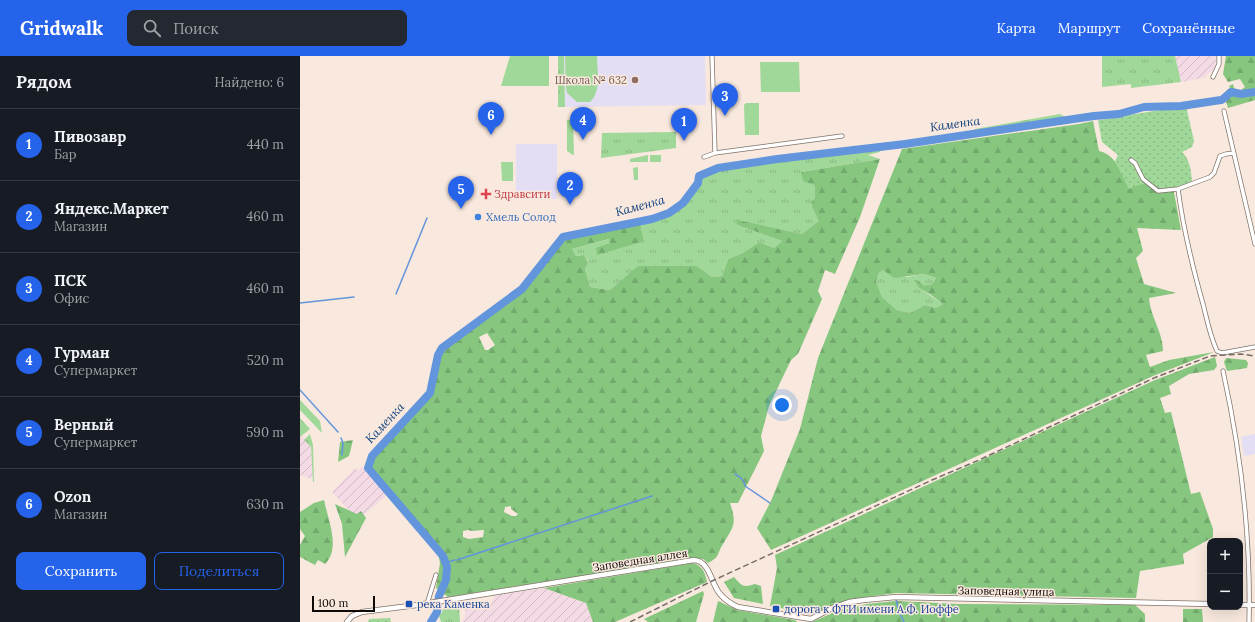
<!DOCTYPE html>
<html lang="ru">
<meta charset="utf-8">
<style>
body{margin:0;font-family:Lora,serif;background:#242831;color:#f1f3f6}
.controls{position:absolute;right:12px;bottom:12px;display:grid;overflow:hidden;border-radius:8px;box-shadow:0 4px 16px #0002}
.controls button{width:36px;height:36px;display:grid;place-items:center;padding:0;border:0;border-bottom:1px solid #363941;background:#171b24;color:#f1f3f6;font:20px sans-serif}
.scale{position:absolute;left:12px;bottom:10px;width:63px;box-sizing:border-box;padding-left:4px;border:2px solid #0f0a07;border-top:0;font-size:11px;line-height:14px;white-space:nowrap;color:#0f0a07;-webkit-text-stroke:3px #f8e8dd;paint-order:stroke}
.you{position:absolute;left:482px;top:349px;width:14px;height:14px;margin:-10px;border:3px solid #fff;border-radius:50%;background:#1a73e8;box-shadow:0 0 0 6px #1a73e833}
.badge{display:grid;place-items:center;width:26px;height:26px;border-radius:50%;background:#2563eb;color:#fff;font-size:13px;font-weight:700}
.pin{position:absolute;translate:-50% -33px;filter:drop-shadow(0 1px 2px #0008)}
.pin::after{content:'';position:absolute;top:21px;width:14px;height:12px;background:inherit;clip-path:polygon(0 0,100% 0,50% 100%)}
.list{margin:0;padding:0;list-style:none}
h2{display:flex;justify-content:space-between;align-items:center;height:52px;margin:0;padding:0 16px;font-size:17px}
h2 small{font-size:13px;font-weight:400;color:#9ea1a6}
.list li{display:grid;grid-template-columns:26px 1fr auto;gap:12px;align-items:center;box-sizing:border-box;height:72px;padding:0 16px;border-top:1px solid #363941}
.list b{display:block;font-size:15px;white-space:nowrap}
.list p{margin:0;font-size:13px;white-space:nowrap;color:#9ea1a6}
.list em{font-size:13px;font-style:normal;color:#9ea1a6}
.actions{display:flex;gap:8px;padding:12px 16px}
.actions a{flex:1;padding:9px 0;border:1px solid #2563eb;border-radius:8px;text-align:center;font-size:14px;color:#2563eb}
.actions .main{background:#2563eb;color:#fff}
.icon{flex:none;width:22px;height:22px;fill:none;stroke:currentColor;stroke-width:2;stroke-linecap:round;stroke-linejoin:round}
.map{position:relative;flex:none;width:955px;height:566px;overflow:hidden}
header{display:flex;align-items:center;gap:24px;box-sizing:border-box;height:56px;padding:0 20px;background:#2563eb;color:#fff}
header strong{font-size:19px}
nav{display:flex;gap:22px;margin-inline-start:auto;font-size:14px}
.search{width:280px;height:36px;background:#242831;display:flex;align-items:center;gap:10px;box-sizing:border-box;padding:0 14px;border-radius:8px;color:#9ea1a6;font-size:15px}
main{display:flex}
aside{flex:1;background:#171b24}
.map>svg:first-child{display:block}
.industrial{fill:url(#industrial-furrows)}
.education{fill:#e3def4}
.grass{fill:url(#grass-tufts)}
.forest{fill:url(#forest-firs);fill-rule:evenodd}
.park{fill:#a0d899}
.garden{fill:url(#garden-dots)}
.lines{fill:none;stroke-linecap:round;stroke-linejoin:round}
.stream{stroke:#6395dc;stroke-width:1.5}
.river{stroke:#6395dc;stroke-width:8}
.street-casing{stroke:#807369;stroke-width:5}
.secondary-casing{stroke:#807369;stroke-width:6}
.street{stroke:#fff;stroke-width:3.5}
.secondary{stroke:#fff;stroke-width:4.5}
.rail{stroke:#766c66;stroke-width:1.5;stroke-dasharray:6 3;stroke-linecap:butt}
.education-dot{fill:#8d6e63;stroke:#f8e8dd;stroke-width:1.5}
.health-dot{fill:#e0444e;stroke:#f8e8dd;stroke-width:1.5}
.shop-dot{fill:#3f7fe0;stroke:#f8e8dd;stroke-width:1.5}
.transit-dot{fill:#1a4fb4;stroke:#f8e8dd;stroke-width:1.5}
.labels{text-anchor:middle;stroke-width:3;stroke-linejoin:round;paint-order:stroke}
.education-label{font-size:11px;fill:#785e54;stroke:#f8e8dd;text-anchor:end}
.health-label{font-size:11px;fill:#be3a42;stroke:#f8e8dd;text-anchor:start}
.shop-label{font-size:11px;fill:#366cbe;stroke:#f8e8dd;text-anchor:start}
.street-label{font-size:11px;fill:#0f0a07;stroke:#f8e8dd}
.transit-label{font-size:11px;fill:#164399;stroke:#f8e8dd;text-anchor:start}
.water-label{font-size:12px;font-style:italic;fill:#0b3d7c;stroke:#f8e8dd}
</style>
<header>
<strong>Gridwalk</strong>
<div class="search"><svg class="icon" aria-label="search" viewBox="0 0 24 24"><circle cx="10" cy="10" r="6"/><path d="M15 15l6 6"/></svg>Поиск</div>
<nav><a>Карта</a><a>Маршрут</a><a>Сохранённые</a></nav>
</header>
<main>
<aside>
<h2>Рядом<small>Найдено: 6</small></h2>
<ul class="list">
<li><span class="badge">1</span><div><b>Пивозавр</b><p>Бар</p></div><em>440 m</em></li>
<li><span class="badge">2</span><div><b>Яндекс.Маркет</b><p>Магазин</p></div><em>460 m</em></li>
<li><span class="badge">3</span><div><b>ПСК</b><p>Офис</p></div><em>460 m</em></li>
<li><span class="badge">4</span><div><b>Гурман</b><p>Супермаркет</p></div><em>520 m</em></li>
<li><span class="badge">5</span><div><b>Верный</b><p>Супермаркет</p></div><em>590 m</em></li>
<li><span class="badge">6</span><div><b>Ozon</b><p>Магазин</p></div><em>630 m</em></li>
</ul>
<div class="actions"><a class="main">Сохранить</a><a>Поделиться</a></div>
</aside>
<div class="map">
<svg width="955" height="566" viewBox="0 0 955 566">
<defs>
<pattern id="industrial-furrows" width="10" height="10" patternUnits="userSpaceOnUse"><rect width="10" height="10" fill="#f3dae4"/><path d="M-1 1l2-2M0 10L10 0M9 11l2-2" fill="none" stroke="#cfbac2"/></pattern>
<pattern id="grass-tufts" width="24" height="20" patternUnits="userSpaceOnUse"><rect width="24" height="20" fill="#a0d899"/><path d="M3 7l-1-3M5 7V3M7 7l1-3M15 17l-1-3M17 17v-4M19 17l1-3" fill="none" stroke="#89b882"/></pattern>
<pattern id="forest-firs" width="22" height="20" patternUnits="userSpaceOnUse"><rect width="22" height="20" fill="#86c67f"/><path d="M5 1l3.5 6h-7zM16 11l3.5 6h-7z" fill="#72a96c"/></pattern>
<pattern id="garden-dots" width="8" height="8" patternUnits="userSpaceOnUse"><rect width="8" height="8" fill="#a0d899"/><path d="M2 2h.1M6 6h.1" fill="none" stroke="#89b882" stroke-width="1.8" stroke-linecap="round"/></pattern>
</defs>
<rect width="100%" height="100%" fill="#f8e8dd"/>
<!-- industrial -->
<path class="industrial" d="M875 0H916L915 12 903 22 881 26Z
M1 380 11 391 13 423 0 419V381Z
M62 410 88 438 58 464 32 436 55 412 58 415Z
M244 532 286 547 293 566H162V564L165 563V551L191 549 195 539Z"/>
<!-- education -->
<path class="education" d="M264 0H405L406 49 265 51Z
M216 88H257V143H216Z
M955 378V398L944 400 941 381Z"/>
<!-- grass -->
<path class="grass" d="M258 0H264L265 51H258Z
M802 0H875L881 26 831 32V28L802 31Z
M760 58 770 64 671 78 675 73Z
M376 76V92L301 102 302 77Z
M581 90 580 96 568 99 580 103 501 116 515 129 516 142 511 148 520 165 502 178 437 165V169L482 185 474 192 459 186 443 197 428 203 422 220 412 221 397 210H339L310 234 290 231 285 213 288 205 284 199 276 200 272 193 310 183V187L344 185 340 167C349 165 361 164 370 160 379 155 397 130 399 120L418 112Z
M583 214 607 221 624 218 636 222 632 228 624 231 618 224 619 232 643 248 636 252 625 249 610 257 597 254 582 241 576 225 579 217Z
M0 344 20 365 22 377 0 354Z
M0 362 10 373 0 381Z
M10 378 13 389 14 426H13L11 391 4 384Z
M159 547 160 566H141L139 560 142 556 144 550Z"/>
<!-- forest -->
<path class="forest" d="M926 0H955V34L951 35V37L955 40V44L928 52 926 46 928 40 926 35 930 32 929 30 933 28 934 32 940 35 945 31 940 23 928 26 923 18Z
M793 65 799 95C816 98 822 119 829 132L845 120 860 132 873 131 881 174 837 172 843 195 836 202 844 228 876 237 849 242C850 260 863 276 863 295L846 299 850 311 869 304 914 296 853 320 471 494 457 472 471 445 500 373 518 302 602 93 779 68ZM583 214 594 222 624 218 636 222 632 228 624 230 618 224H614L619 232 631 239 643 248 636 252 625 249 610 257 597 254 582 241 576 225 579 217Z
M580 103 560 161 535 218 525 214 518 235 522 243 498 298 491 304 469 350 461 380 464 395 438 447H430C437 468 434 470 423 488 416 499 421 500 408 507L403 503 395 502 148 541 136 532 140 507 138 497 69 413 74 401 133 338 141 295 223 235 262 183 340 167 344 185 297 199 296 192 310 187 309 183 272 193 276 200 284 199 288 206 285 213 290 231 310 234 338 210H397L412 221 422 220 428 203 443 197 459 186 474 192 482 185 437 169V164L502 178 519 165 511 148 515 142V129L503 125 501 116ZM187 277 195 289 188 294H185L179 281ZM211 450V453L218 458 216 460H212L204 456 205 451ZM168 474 172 475 184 474 183 481 169 483 163 481V475Z
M915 301 917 310 914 314 889 318 869 330 871 338 860 342 865 357 871 356 891 438 900 436 913 473V481L883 498 884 508 840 515 836 542 596 537 566 541 537 547 512 558 470 550 477 512 475 499 855 324Z
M926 302 946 304 948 307 947 312 927 315 924 306Z
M53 384 49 400 38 406 40 386Z
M24 444C28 464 41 492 25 508L18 504 15 509 0 501V489L5 480 0 473V456L14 447Z
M35 448 57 458 61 455 66 462 45 501 42 468Z
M393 507C403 510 405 517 407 526L315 566H293L286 547 244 532Z
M434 521C442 530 443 532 455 528L461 530 463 548 434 542 424 526Z
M403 535 404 538 396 566H348L344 563Z
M418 545 437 554 495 564 497 566H413Z
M596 545 658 548 835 549 845 558V566H512L539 554 567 548Z
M883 553H902L903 566H883Z"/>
<!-- park -->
<path class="park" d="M210 0H249V30H201Z
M265 0H297C297 14 302 35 290 46H277L267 37 266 31Z
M460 6H499L500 36H461Z
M446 47H459V79H445L444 49Z
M273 63 274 99H273L267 95V64Z
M348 99V106H330V103Z
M350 99H361V106H350Z
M201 106H213V125H202Z
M338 111V124H334L333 112Z"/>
<!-- garden -->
<path class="garden" d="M886 50 894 85 892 91 882 96C890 104 891 114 892 125 886 130 870 132 862 132 858 132 855 129 851 128 843 127 836 130 829 133L815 105 818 99 802 86 798 64 823 61 829 59Z
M90 562 91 566H68L69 563Z"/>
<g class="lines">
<!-- stream -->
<path class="stream" d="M96 238 127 162
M0 247 54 241
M0 334 38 376
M41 382 43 387 42 399
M435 418C440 421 444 423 445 430L470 447
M157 504 352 440
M145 507 155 504
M596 543 599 556 604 566"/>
<!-- river -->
<path class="river" d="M923 43 931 36 941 38 955 36
M131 566 137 556 139 540 146 524 147 511 143 500 68 412 72 400 130 337 138 299 142 292 222 233 263 181 352 163 369 157 383 147 398 127 399 120 418 112 477 103 605 88 794 60 819 58 844 51 881 50 921 44"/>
<!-- street casing -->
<g class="street-casing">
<path id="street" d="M412 0 415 97
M913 21 919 8V0
M924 55 955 188
M934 97 926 98 920 100 914 117 910 121 878 133C883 172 892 209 903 248 907 264 910 280 917 295L922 297 955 291
M404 101 415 97 542 80
M831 104 835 107 843 123 858 135 878 133
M923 315C941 397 951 481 949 566
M127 548 136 519"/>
</g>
<!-- secondary casing -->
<g class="secondary-casing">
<path id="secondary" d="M940 549H955
M47 566 52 560 62 556 117 549 394 504C410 505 411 528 420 538 425 544 431 548 438 551L511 563 532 552 549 546 564 544 596 541 910 548"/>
</g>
<!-- street -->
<use href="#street" class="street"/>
<!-- secondary -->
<use href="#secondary" class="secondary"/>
<!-- rail -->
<path class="rail" d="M330 566 412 525 632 424 679 404 854 322 910 300 941 298 955 300"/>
</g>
<!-- markers -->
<circle class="education-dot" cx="335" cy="24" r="4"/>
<path class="health-dot" d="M184 132h4v4h4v4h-4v4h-4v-4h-4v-4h4z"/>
<circle class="shop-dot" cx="178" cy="161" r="4"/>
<g class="transit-dot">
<rect x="105" y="544" width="8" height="8" rx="2"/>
<rect x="472" y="549" width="8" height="8" rx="2"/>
</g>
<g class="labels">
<!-- education labels -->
<g class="education-label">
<text x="327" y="28">Школа № 632</text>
</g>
<!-- health labels -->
<g class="health-label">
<text x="194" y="142">Здравсити</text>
</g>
<!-- shop labels -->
<g class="shop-label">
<text x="186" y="165">Хмель Солод</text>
</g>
<!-- street labels -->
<g class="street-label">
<text transform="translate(340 504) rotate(-9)" y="4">Заповедная аллея</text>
<text transform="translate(706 535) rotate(1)" y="4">Заповедная улица</text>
</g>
<!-- transit labels -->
<g class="transit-label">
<text x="117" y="552">река Каменка</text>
<text x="484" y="557">дорога к ФТИ имени А.Ф. Иоффе</text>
</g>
<!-- water labels -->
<g class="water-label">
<text transform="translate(655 68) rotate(-8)" y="4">Каменка</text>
<text transform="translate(340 150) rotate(-15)" y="4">Каменка</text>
<text transform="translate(85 367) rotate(-47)" y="4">Каменка</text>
</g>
</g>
</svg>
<div class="controls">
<button>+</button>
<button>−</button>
</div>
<div class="scale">100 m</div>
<div class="you"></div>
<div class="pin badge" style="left:384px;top:85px">1</div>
<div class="pin badge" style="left:270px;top:149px">2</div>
<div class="pin badge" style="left:425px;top:60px">3</div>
<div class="pin badge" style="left:283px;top:84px">4</div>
<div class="pin badge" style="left:161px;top:153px">5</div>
<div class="pin badge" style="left:191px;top:79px">6</div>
</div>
</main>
